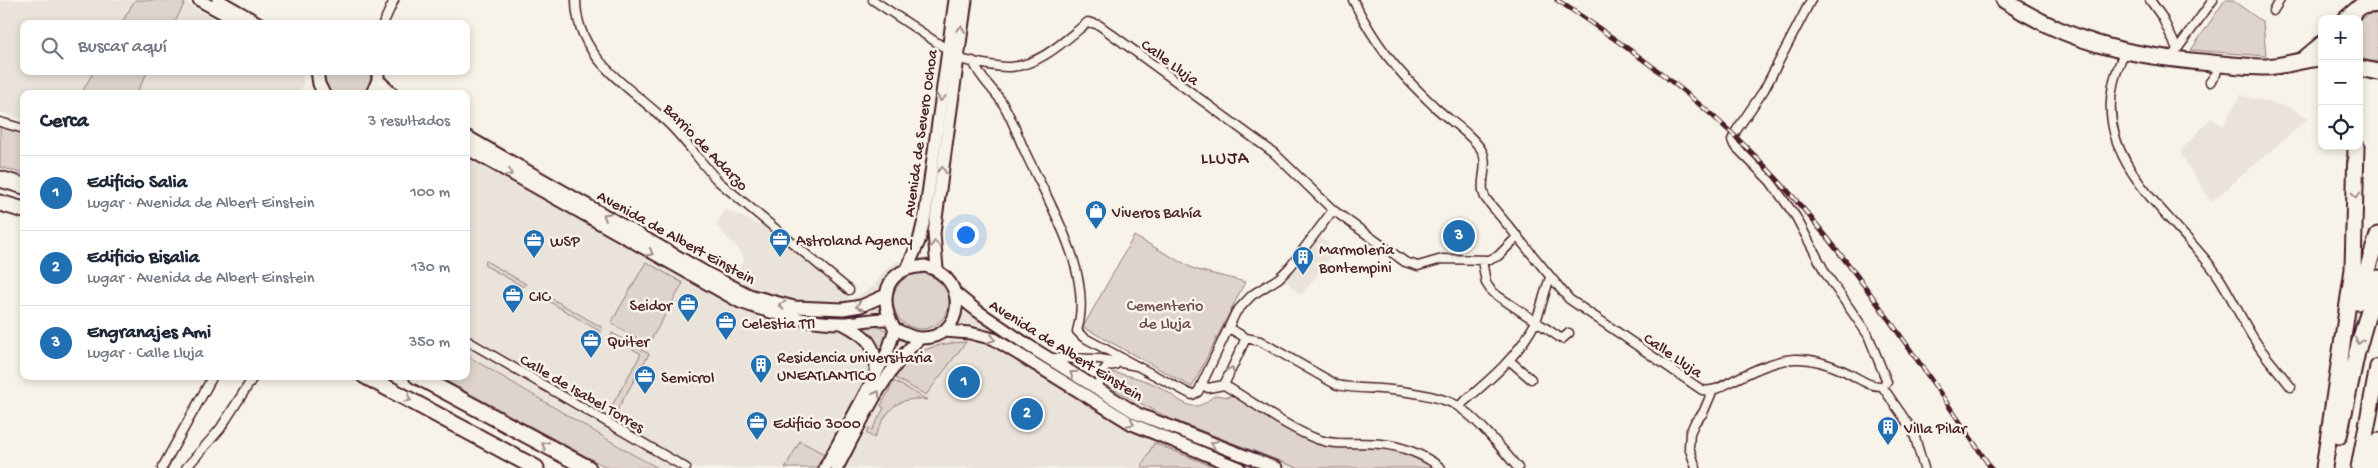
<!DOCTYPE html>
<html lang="es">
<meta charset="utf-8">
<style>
body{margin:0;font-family:"Gochi Hand",sans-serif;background:#f2f2f3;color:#1f2937}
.controls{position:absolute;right:15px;top:15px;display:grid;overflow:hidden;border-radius:10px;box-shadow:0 2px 8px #0003}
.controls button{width:45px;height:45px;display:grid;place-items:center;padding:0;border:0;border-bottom:1px solid #e0e1e3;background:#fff;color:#1f2937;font:25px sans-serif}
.you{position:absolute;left:965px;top:234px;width:18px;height:18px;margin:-12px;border:4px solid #fff;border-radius:50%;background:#1a73e8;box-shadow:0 0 0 8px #1a73e833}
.badge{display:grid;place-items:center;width:32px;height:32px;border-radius:50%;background:#1f6fb2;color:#fff;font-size:16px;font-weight:700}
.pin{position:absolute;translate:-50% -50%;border:2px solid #fff;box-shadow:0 1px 5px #0006}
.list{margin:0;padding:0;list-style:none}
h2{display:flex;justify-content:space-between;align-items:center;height:65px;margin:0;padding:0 20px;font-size:21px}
h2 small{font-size:16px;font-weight:400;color:#747a83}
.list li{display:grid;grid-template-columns:32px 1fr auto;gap:15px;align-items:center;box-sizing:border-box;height:75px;padding:0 20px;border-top:1px solid #e0e1e3}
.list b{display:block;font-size:19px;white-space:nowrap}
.list p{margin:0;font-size:16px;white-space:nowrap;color:#747a83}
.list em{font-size:16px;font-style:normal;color:#747a83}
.icon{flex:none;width:28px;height:28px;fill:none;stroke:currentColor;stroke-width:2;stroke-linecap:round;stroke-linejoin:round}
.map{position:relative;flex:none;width:2378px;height:468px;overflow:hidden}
.search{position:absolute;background:#fff;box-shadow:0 2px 8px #0003;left:20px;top:20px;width:450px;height:55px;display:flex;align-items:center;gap:12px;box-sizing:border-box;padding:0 18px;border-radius:10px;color:#747a83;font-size:19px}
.panel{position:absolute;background:#fff;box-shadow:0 2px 8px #0003;left:20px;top:90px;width:450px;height:290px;border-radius:10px}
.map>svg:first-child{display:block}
.built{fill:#eae3da}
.green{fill:#ded4cc;stroke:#947a7c}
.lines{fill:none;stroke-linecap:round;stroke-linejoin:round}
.street-casing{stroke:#4a1f2b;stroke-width:11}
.secondary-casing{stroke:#4a1f2b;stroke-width:15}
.highway-casing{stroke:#4a1f2b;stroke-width:19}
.street{stroke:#f7f3e8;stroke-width:8}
.secondary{stroke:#f7f3e8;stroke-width:11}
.highway{stroke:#f7f3e8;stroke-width:15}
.rail-casing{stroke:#4a1f2b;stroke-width:5}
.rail{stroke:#f7f3e8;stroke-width:3;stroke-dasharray:9;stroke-linecap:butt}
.oneway{stroke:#a0898a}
.labels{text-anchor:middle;stroke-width:5;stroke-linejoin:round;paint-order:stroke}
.street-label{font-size:16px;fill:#4a1f2b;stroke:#f7f3e8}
.poi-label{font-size:16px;fill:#4a1f2b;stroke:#f7f3e8;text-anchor:start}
.park-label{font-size:16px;fill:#6f4c53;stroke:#f7f3e8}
.neighbourhood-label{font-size:18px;letter-spacing:1px;fill:#4a1f2b;stroke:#f7f3e8}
</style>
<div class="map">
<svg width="2378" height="468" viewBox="0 0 2378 468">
<rect width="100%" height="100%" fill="#f7f3e8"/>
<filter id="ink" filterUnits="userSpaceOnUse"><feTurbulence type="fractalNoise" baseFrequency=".02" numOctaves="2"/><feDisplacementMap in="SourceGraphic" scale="10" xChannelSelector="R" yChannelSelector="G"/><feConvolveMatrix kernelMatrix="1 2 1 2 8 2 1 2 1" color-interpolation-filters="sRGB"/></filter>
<g filter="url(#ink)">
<!-- built -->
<path class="built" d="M0 0H135L121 24H24V71H94L81 94H24V120L0 112Z
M185 2 223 24H174Z
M148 71H302L303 86 296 94H136Z
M2240 95 2292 108 2308 119 2211 202 2180 152 2211 118 2223 126Z
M466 126 732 279 744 260 742 253 716 226 725 209 761 226 763 224 771 227 842 287 851 300 874 286 882 273 895 262 919 257 938 263 981 306 1109 387 1171 419 1298 468H658L466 355Z
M1320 237 1330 244 1326 250 1333 254 1301 296 1285 280Z"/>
<!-- green -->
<path class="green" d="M135 0H180L185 2 174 24H121Z
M2225 0H2232L2263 22 2266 56 2191 50Z
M2370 14H2378V61C2371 62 2365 60 2359 56V20Z
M94 71H148L136 94H81Z
M322 71H371L370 84 361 94H332L323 83Z
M0 126 24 133V174L0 167Z
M1134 236 1194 269 1245 282 1192 387 1083 327Z
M486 261 526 284 524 287 484 265Z
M646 262 683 283 648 345 611 323Z
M893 301a28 28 0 1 1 56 0a28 28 0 1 1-56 0Z
M535 289 603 328 601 332 533 292Z
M868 324 886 330 887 338 880 357 858 326Z
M612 333 649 354 616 412 610 409 641 354 611 336Z
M966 342 926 395 895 378C908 350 939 343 966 342Z
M466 355 634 455 658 468H608L437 376H466Z
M1111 372C1132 376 1154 381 1172 395 1178 399 1187 407 1196 406 1203 406 1210 398 1216 395L1229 397 1230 395 1317 443 1333 447 1391 449 1414 456 1433 468H1298L1171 419 1109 387 1108 376Z
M894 381 928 400C895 395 887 411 874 438L866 433 869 428 872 430 884 408 881 406Z
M800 441 824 454 816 468H785Z
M1154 443 1217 468H1141Z"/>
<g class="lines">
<!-- street casing -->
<g class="street-casing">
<path id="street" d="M576 0C576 60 633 88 670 125 687 142 701 163 718 181L849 290
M873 0 948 50
M1353 0C1376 46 1397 71 1434 106 1447 119 1473 135 1482 151 1490 166 1477 185 1486 199L1569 299 1702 390C1715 392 1722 386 1734 380 1752 371 1775 360 1795 359 1812 358 1829 364 1844 371 1857 377 1868 387 1882 386
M1811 0 1764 90 1736 131 1732 140 1734 145 1770 181 1796 217 1826 274 1868 335 1887 382 1882 386
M2150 0 2162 17 2177 49
M2273 11 2280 0
M383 24 394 0
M2124 52C2120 63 2115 74 2113 85 2096 165 2176 217 2216 273 2231 294 2240 318 2254 339 2264 356 2279 371 2291 387
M957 59C971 61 997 68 1011 67 1042 64 1065 40 1088 22L1099 25 1274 153 1333 210 1405 262 1418 266 1442 259 1489 260 1498 256 1518 236
M2170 59 2213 0
M973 61C979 78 994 89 1003 104 1013 120 1019 140 1027 156 1050 205 1094 275 1077 331L1083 337 1135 365
M2210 82 2216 74 2219 63
M0 122 24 129
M1482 260 1486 283 1492 292 1562 339 1569 333
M1229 328 1246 338 1260 341 1337 385C1355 389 1373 388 1391 390 1411 392 1433 395 1452 403 1472 412 1503 450 1518 468
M466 340 686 468
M1050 358 1100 359 1137 366 1192 395 1198 392 1236 312 1252 295 1279 278 1290 267 1333 210
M1510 361 1531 379
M1202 385 1208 388 1224 385C1252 401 1287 428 1317 439 1338 447 1359 441 1381 444 1402 446 1425 455 1441 468
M1224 385 1246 338
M1882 386 1913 431 1924 468
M1097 390 1102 373 1107 366 1115 365
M1459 406C1487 382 1516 359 1534 325 1541 311 1544 293 1550 278
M162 468 213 376
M186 468 220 429 254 376
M1696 468 1689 447 1690 433 1695 422 1703 413 1712 392"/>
</g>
<!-- secondary casing -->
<g class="secondary-casing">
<path id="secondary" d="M199 0 243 24
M218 0 260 24
M317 71 319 84 324 94
M378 80 393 94
M372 94 378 80V71
M466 136 710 275 749 295 794 307 843 309 861 306 886 295
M466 148 740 302C773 314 807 323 842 323 858 323 873 318 889 319
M925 266C971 278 964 340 920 338 912 338 903 333 895 329 883 310 880 281 905 270 911 267 919 267 925 266Z
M907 269 919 241 925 216 955 0
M937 269 934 233 966 0
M956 294 976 310 1029 346 1138 414 1276 468
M842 323C867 336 877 344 876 374
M944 331 970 333 994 339 1132 424 1239 468
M825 468 887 353 895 329
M837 468C861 423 882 373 920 338"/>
</g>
<!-- highway casing -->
<g class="highway-casing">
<path id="highway" d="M2004 0C2068 42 2126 55 2201 62 2222 64 2244 67 2266 67 2285 66 2302 59 2322 58
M2346 19 2361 6 2378 4
M2304 59 2322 44
M2359 68 2378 72
M0 179 24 186
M0 203 24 210
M2357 302 2378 235
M365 376 536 468
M417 376 588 468
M2339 436 2357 352 2378 278
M2324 468 2353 269 2356 146
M2359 468 2378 367
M2374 468 2378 441"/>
</g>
<!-- street -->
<use href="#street" class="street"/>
<!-- secondary -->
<use href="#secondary" class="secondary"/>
<!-- highway -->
<use href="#highway" class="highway"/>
<!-- rail casing -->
<g class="rail-casing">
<path id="rail" d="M1557 0C1627 46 1697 96 1756 157 1847 250 1918 361 1991 468"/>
</g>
<!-- rail -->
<use href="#rail" class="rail"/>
</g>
<!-- one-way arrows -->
<defs><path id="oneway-chevron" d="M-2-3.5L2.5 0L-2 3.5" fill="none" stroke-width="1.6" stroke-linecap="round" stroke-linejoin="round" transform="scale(1.25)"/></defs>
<g class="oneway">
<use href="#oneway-chevron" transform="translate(961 29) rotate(-82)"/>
<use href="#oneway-chevron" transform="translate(941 98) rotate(98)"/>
<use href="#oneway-chevron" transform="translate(942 170) rotate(-82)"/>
<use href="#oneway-chevron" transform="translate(509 173) rotate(30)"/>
<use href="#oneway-chevron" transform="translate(2356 195) rotate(90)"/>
<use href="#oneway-chevron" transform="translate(606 216) rotate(-150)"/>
<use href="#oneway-chevron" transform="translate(935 244) rotate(-94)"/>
<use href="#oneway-chevron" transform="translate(650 253) rotate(30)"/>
<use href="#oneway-chevron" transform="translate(782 305) rotate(-167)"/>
<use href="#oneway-chevron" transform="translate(859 306) rotate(164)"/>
<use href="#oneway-chevron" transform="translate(992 339) rotate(21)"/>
<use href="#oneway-chevron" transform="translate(2359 341) rotate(105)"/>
<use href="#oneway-chevron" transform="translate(1231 370) rotate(-64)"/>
<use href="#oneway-chevron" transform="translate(1073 374) rotate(-147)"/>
<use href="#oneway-chevron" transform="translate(877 394) rotate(-61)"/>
<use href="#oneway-chevron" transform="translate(408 399) rotate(28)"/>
<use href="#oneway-chevron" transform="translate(1131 423) rotate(28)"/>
<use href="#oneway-chevron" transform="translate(1214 444) rotate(-159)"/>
<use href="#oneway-chevron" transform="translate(545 445) rotate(-152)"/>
</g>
</g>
<!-- icons -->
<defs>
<g id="shop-pin" transform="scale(1.125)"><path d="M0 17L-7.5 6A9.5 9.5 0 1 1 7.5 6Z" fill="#1f6fb2" stroke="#f7f3e8"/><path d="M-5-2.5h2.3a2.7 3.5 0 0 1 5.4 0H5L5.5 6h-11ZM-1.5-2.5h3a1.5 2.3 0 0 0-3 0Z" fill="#fff"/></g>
<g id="office-pin" transform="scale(1.125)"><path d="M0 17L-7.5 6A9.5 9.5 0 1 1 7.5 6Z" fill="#1f6fb2" stroke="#f7f3e8"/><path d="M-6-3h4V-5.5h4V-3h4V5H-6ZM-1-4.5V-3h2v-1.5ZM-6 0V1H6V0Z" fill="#fff"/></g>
<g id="building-pin" transform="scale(1.125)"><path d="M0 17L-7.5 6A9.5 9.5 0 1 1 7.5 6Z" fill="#1f6fb2" stroke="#f7f3e8"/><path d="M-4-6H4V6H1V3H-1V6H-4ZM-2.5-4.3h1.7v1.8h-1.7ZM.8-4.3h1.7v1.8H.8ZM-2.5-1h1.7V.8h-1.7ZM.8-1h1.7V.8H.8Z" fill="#fff"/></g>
</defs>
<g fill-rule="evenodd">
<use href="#shop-pin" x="1096" y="211"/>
<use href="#office-pin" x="780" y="239"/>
<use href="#office-pin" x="534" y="240"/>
<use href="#building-pin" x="1303" y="257"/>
<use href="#office-pin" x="513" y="295"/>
<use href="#office-pin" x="688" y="304"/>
<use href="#office-pin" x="726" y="322"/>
<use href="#office-pin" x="591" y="340"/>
<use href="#building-pin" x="761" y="365"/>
<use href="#office-pin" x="645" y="376"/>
<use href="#office-pin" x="757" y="422"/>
<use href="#building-pin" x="1888" y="427"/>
</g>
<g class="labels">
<!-- street labels -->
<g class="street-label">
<text transform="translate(1171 61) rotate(36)" y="6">Calle Lluja</text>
<text transform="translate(919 133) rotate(-82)" y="6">Avenida de Severo Ochoa</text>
<text transform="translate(707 146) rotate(46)" y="6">Barrio de Adarzo</text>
<text transform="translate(677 236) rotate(29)" y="6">Avenida de Albert Einstein</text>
<text transform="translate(1067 349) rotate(32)" y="6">Avenida de Albert Einstein</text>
<text transform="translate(1674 354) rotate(34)" y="6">Calle Lluja</text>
<text transform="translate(583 392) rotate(30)" y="6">Calle de Isabel Torres</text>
</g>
<!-- poi labels -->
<g class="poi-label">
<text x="1112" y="217">Viveros Bahía</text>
<text x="796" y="245">Astroland Agency</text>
<text x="550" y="246">WSP</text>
<text x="1319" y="254">Marmoleria<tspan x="1319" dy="18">Bontempini</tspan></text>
<text x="529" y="301">CIC</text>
<text x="672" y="310" text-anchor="end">Seidor</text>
<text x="742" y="328">Celestia TTI</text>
<text x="607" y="346">Quiter</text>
<text x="777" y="362">Residencia universitaria<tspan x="777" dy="18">UNEATLANTICO</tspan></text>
<text x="661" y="382">Semicrol</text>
<text x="773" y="428">Edificio 3000</text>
<text x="1904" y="433">Villa Pilar</text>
</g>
<!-- park labels -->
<g class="park-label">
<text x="1165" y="310">Cementerio<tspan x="1165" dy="18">de Lluja</tspan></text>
</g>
<!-- neighbourhood labels -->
<g class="neighbourhood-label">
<text x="1225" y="163">LLUJA</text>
</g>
</g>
</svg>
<div class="controls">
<button>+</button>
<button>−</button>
<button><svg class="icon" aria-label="locate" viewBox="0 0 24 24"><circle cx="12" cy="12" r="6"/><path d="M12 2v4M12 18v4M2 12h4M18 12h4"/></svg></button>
</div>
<div class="you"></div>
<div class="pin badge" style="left:964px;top:382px">1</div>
<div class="pin badge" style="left:1027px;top:414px">2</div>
<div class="pin badge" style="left:1459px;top:236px">3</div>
<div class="search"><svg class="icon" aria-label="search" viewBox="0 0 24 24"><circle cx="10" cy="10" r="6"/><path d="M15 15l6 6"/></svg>Buscar aquí</div>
<section class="panel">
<h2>Cerca<small>3 resultados</small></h2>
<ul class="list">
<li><span class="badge">1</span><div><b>Edificio Salia</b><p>Lugar · Avenida de Albert Einstein</p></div><em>100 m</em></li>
<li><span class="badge">2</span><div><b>Edificio Bisalia</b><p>Lugar · Avenida de Albert Einstein</p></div><em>130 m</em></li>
<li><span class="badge">3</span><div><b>Engranajes Ami</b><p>Lugar · Calle Lluja</p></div><em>350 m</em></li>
</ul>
</section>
</div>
